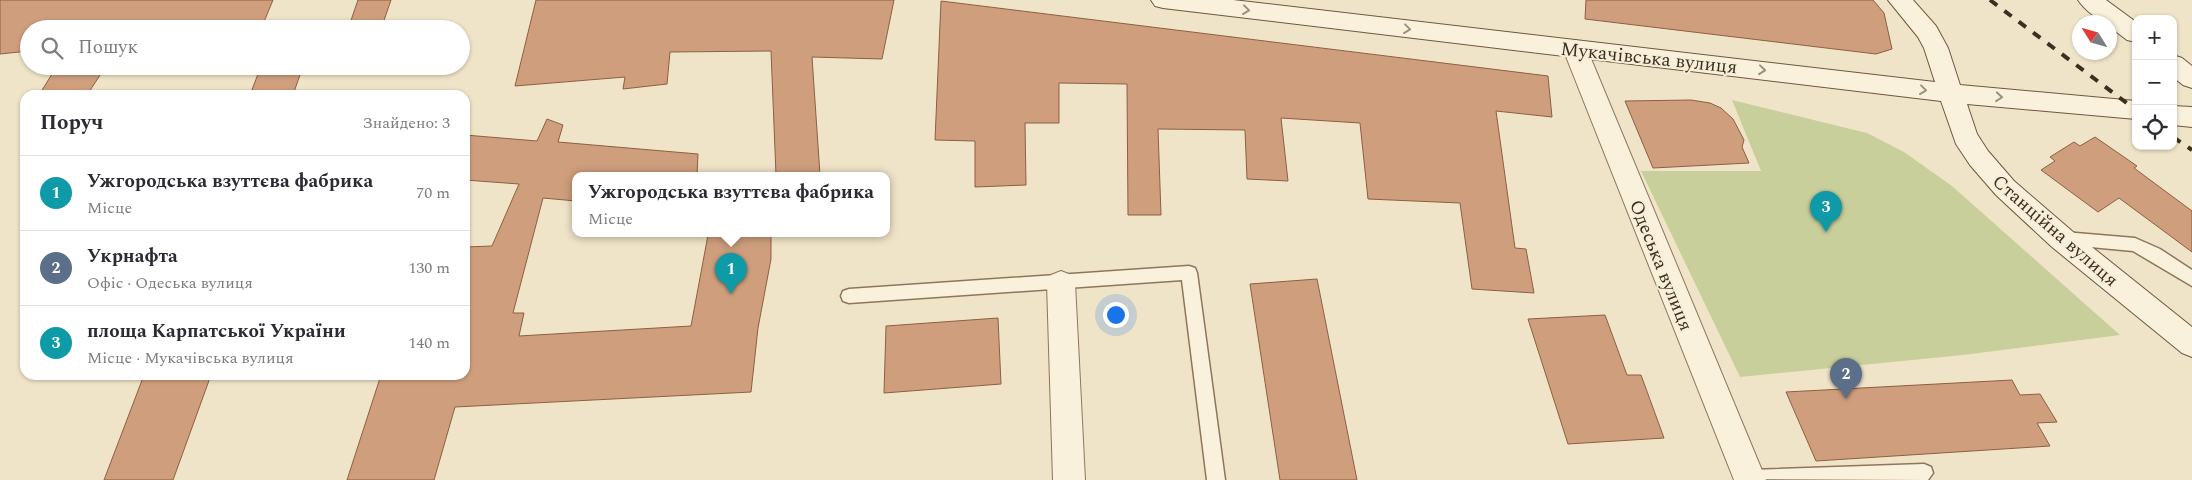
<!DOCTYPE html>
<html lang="uk">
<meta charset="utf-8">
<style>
body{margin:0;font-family:Spectral,serif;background:#f7f7f7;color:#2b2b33}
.controls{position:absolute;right:15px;top:15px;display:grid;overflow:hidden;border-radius:10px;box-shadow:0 1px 4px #0004}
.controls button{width:45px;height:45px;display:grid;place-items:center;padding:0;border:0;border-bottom:1px solid #e1e1e2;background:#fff;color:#2b2b33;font:25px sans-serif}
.compass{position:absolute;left:2072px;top:15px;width:45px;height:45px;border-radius:50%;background:#fff;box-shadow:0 1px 4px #0004;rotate:307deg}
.you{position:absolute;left:1115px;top:314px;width:18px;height:18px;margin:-12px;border:4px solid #fff;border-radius:50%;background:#1a73e8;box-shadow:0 0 0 8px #1a73e833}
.badge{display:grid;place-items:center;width:32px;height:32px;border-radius:50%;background:#0b8043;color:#fff;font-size:16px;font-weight:700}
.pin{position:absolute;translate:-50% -41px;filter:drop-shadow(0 1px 2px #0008)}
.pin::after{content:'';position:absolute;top:26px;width:18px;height:15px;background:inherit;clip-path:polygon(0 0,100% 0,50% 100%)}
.popup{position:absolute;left:572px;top:172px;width:318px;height:65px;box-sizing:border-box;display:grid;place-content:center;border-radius:10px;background:#fff;filter:drop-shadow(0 1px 4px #0005);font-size:16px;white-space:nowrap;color:#7c7c81}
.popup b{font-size:19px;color:#2b2b33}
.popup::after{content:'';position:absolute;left:50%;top:100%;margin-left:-10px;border:10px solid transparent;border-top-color:#fff}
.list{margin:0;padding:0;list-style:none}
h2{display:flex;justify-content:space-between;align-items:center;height:65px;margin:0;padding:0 20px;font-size:21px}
h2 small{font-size:16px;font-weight:400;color:#7c7c81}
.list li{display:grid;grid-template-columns:32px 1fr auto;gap:15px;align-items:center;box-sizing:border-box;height:75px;padding:0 20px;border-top:1px solid #e1e1e2}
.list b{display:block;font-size:19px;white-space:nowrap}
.list p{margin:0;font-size:16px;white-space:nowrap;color:#7c7c81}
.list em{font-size:16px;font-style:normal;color:#7c7c81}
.icon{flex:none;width:28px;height:28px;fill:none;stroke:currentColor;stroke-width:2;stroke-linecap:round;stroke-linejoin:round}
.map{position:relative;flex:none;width:2192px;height:480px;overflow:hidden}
.search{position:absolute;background:#fff;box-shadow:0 1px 4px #0004;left:20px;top:20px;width:450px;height:55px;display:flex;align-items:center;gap:12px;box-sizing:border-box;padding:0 18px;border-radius:28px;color:#7c7c81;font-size:19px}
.panel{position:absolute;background:#fff;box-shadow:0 1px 4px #0004;left:20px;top:90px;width:450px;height:290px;border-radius:15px}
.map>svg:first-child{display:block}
.green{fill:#c9cf9b}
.building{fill:#cf9f7d;stroke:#8d5f41}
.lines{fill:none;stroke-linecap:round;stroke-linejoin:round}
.service-casing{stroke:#8d765c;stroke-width:3}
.minor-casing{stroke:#8d765c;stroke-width:2}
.secondary-casing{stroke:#6f573f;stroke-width:2}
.service{fill:#faf1dc;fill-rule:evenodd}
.minor{fill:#faf1dc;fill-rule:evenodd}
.secondary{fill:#faf1dc;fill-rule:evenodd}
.rail{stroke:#3d2e20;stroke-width:4;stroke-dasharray:9 9;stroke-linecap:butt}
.oneway{stroke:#9c907e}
.labels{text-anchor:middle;stroke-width:4;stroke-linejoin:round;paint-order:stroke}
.street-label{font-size:19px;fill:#3d2e20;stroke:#f7eed8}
</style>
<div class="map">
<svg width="2192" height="480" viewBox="0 0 2192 480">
<rect width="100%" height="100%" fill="#f0e4c8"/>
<!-- green -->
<path class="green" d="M1732 100 1867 133 1904 152 1952 186 2120 335 1963 355 1740 377 1641 171H1761Z"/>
<!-- building -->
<path class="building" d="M0 0H273L261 29H29V51L0 54Z
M358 0H391L381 29H348Z
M536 0H894L882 59 812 57 820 175H776L771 51 670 52 667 84 623 89 625 77 515 86Z
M1586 0H1873L1884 13 1892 49 1876 54 1585 19Z
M941 1 1548 76 1552 117 1496 111 1515 248 1526 249 1534 293 1472 289 1460 203 1368 199 1360 123 1281 118 1288 181 1247 179 1245 130 1158 129 1161 215H1128L1127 84 1059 83V123H1025L1026 185 975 187V141L935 140Z
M57 66H106L87 95H39Z
M261 66H303L293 95H250Z
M1691 100 1710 103 1721 108 1733 119 1744 140 1742 147 1749 163 1653 168 1625 101Z
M547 119 563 125 558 142 698 154 697 175H576V201L543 198 513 313H524L519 336 691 326 708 235 722 234V233H771V259L758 328 751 392 455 407 434 480H347L381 375H465V247L492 246 519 184 465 180V135L537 141Z
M2095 137 2137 166 2134 168 2192 211V252L2119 198 2098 212 2041 170 2055 161 2050 157 2074 142 2080 146Z
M1317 279 1357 480H1280L1250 284Z
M1605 315 1627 375H1641L1664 438 1568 444 1528 319Z
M998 318 1001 384 884 393 886 326Z
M144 375H211L173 480H104Z
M2012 380 2020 395 2040 394 2057 422 2037 423 2050 446 1816 461 1786 392Z"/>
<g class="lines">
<!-- service casing -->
<g class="service-casing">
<path id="service" d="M2064 232 2135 238 2160 249 2192 270V286L2133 251 2058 244 2056 239 2058 234Z
M1189 266 1195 268 1197 273 1225 480H1207L1182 280 849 303 843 301 841 296 843 291 849 289Z
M1924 464 1931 467 1933 473 1928 480 1741 479 1743 473 1750 470Z"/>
</g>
<!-- minor casing -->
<g class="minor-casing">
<path id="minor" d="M1575 40 1584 43 1587 49 1766 480H1734L1563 49 1566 43Z
M1061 271 1071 275 1075 283 1085 480H1053L1047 283 1051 275Z"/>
</g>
<!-- secondary casing -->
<g class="secondary-casing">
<path id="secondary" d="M1151 0H1233L1935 82 1924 48 1918 37 1888 0H1913L1936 26 1948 48 1960 85 2136 101V119L1967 104 1977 134 1988 151 2014 181 2072 231 2192 327V357L2182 353 2052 247 1996 195 1970 165 1956 144 1941 101 1163 8 1155 6Z
M2078 0H2106L2136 22V42L2127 40 2110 27V22C2099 22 2084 9 2078 0Z
M2173 55 2182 58 2192 66V88L2183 85 2173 77Z
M2173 106 2192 107V127L2173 125Z"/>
</g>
<!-- service -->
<use href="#service" class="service"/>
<!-- minor -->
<use href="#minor" class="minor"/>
<!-- secondary -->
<use href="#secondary" class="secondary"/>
<!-- rail -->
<path class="rail" d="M1990 0 2136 110
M2173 137 2192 150"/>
</g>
<!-- one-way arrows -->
<defs><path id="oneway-chevron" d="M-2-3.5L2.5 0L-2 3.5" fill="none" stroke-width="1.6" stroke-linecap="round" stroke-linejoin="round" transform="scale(1.25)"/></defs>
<g class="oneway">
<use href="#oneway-chevron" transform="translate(1246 10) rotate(7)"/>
<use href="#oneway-chevron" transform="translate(1407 29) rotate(7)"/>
<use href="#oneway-chevron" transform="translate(1762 70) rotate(6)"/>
<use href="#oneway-chevron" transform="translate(1923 90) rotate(7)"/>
<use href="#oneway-chevron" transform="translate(1999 97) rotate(5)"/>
</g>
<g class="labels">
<!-- street labels -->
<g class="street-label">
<text transform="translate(1649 57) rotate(6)" y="7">Мукачівська вулиця</text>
<text transform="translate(2056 230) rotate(41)" y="7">Станційна вулиця</text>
<text transform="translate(1662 265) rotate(68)" y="7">Одеська вулиця</text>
</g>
</g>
</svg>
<div class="controls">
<button>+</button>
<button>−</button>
<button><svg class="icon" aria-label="locate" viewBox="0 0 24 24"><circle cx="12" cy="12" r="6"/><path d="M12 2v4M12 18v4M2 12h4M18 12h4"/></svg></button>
</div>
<svg class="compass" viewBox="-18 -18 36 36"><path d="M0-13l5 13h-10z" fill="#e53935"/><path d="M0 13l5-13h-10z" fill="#7c7c81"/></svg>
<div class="you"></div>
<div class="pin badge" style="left:731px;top:294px;background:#0f9aa8">1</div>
<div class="popup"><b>Ужгородська взуттєва фабрика</b>Місце</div>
<div class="pin badge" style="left:1846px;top:399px;background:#5c6f8a">2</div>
<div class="pin badge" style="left:1826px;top:232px;background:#0f9aa8">3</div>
<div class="search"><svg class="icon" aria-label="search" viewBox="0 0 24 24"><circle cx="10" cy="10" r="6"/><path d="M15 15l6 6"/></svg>Пошук</div>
<section class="panel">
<h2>Поруч<small>Знайдено: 3</small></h2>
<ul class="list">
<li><span class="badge" style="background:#0f9aa8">1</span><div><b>Ужгородська взуттєва фабрика</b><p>Місце</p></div><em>70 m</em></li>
<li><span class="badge" style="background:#5c6f8a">2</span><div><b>Укрнафта</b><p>Офіс · Одеська вулиця</p></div><em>130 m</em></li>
<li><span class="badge" style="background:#0f9aa8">3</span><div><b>площа Карпатської України</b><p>Місце · Мукачівська вулиця</p></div><em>140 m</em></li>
</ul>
</section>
</div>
